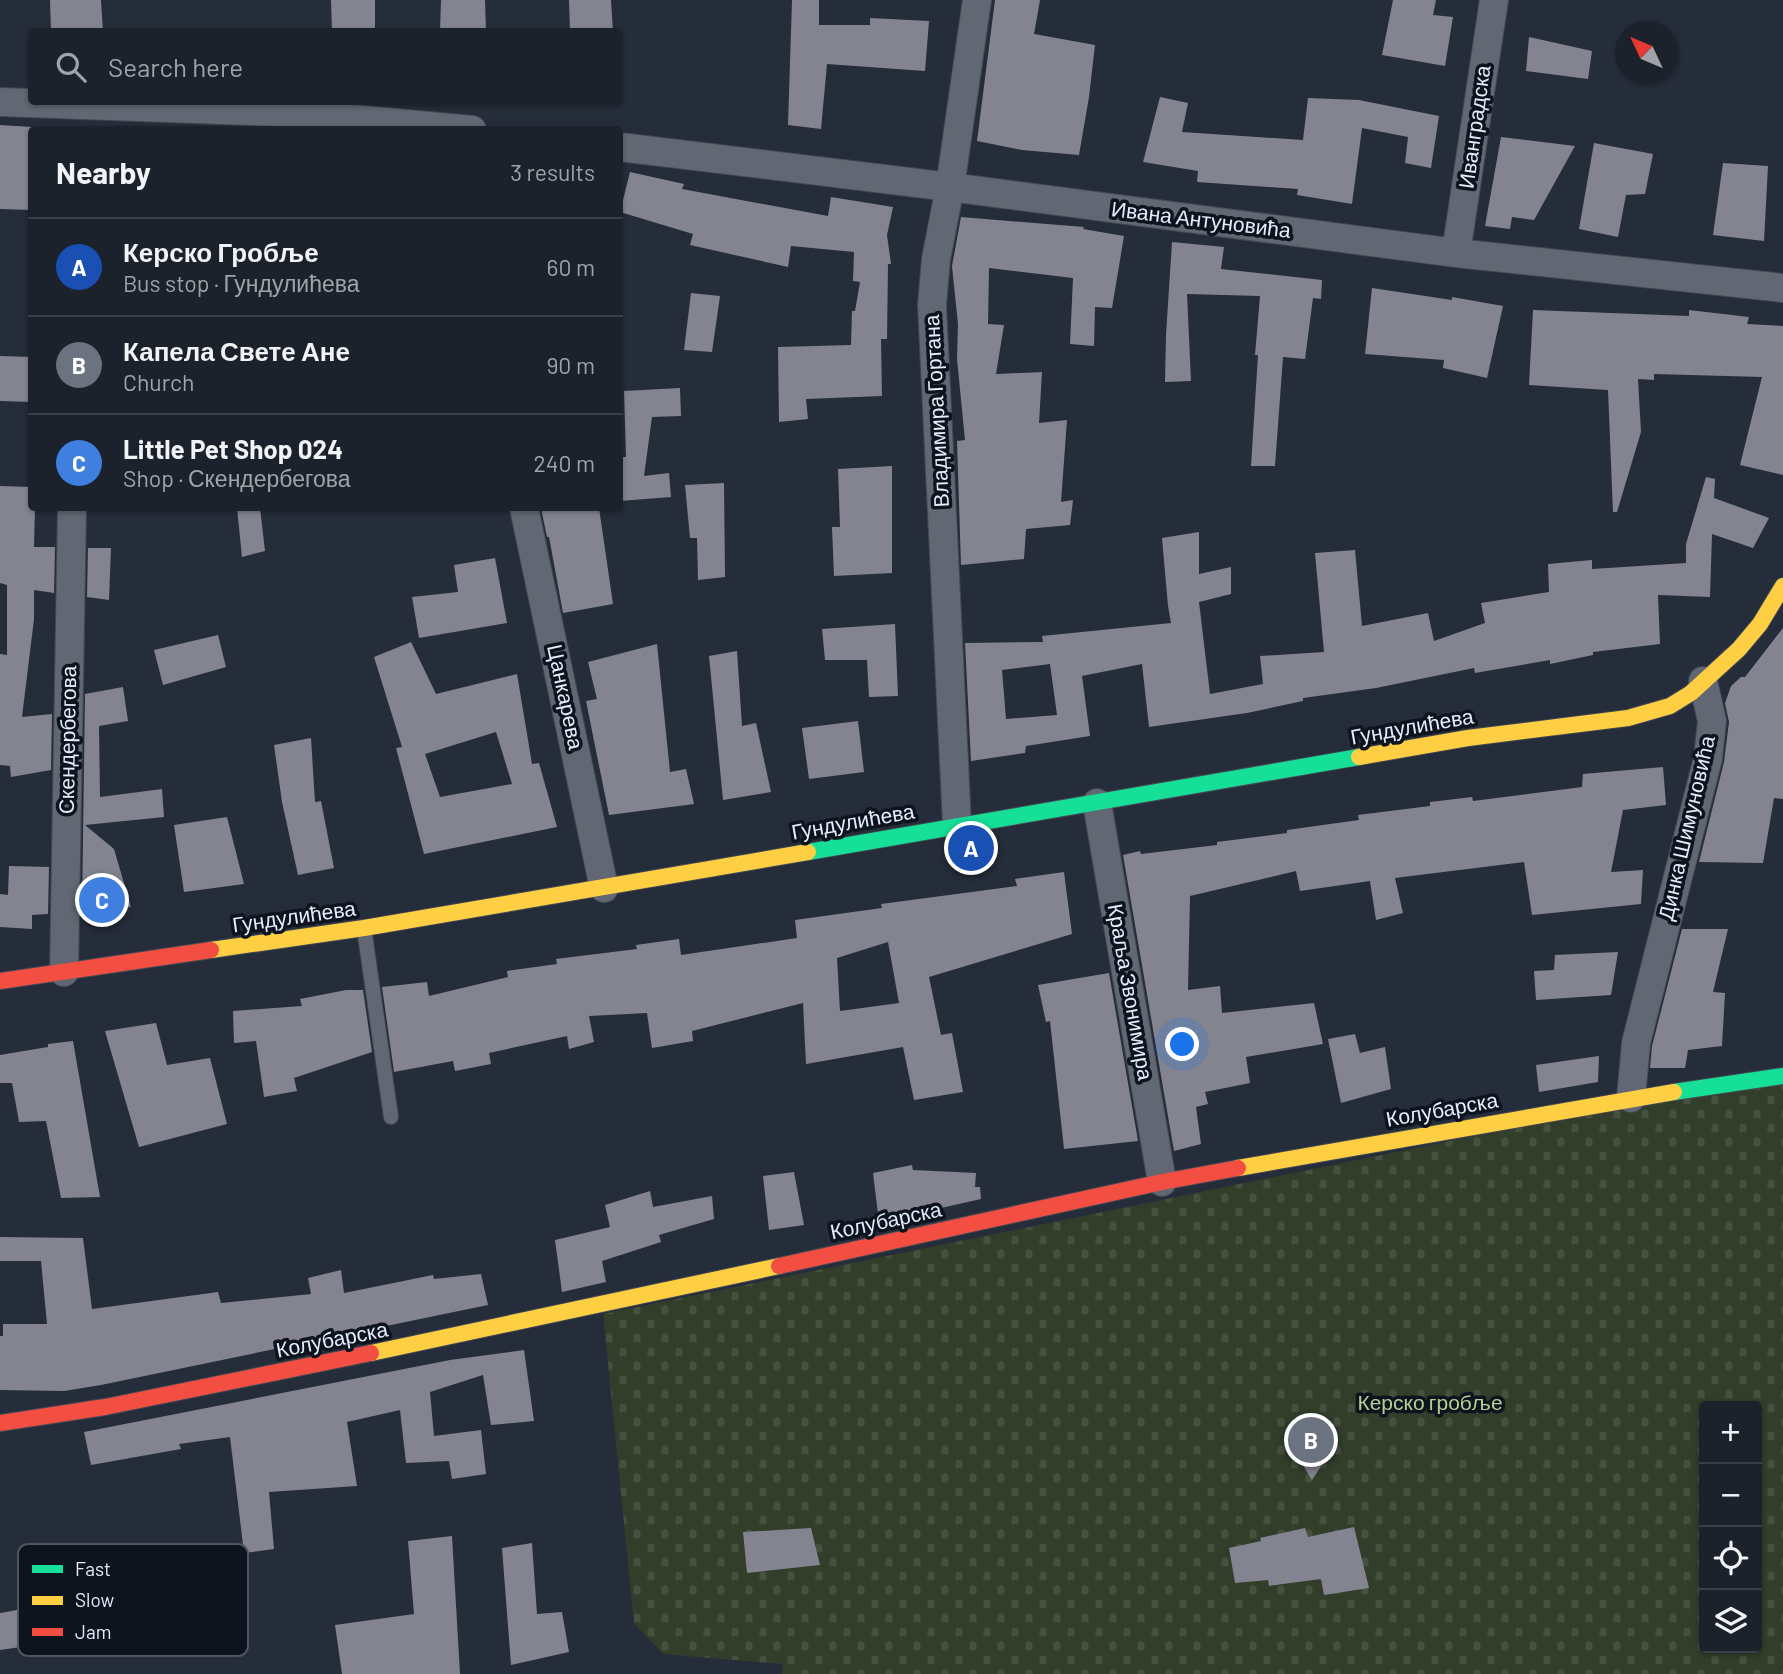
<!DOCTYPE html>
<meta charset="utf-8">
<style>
body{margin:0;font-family:Barlow,sans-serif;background:#252a34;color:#f1f3f6}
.controls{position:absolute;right:21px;bottom:21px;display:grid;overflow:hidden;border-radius:7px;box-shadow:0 2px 5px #0004}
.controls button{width:63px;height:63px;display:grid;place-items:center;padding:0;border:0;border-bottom:2px solid #3a3f48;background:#1c222c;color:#f1f3f6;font:35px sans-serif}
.compass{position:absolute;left:1615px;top:21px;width:63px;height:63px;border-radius:50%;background:#1c222c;box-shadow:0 2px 5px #0004;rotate:314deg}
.you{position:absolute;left:1183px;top:1045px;width:24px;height:24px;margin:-18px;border:5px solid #fff;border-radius:50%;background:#1a73e8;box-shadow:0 0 0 10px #1a73e833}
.badge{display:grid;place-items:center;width:46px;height:46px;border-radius:50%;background:#d93025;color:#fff;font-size:23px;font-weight:700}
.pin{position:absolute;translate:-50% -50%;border:4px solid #fff;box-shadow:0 2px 7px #0006}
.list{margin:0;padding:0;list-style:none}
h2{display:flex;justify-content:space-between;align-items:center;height:91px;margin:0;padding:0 28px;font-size:30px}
h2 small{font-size:23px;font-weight:400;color:#a0a4a9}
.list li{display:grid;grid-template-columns:46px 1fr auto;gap:21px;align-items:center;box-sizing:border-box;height:98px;padding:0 28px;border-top:2px solid #3a3f48}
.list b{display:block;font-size:26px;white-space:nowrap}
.list p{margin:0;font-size:23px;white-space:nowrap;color:#a0a4a9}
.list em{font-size:23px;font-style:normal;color:#a0a4a9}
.icon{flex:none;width:38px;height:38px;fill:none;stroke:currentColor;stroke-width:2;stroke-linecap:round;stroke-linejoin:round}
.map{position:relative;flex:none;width:1783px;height:1674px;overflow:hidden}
.search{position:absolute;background:#1c222c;box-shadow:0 2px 5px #0004;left:28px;top:28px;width:595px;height:77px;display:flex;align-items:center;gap:18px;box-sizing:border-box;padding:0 24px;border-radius:7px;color:#a0a4a9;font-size:26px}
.panel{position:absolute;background:#1c222c;box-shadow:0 2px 5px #0004;left:28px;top:126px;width:595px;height:385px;border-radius:7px}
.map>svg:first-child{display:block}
.cemetery{fill:url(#cemetery-stones);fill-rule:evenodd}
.building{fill:#848491;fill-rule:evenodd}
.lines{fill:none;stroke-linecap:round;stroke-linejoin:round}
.lane-casing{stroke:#434954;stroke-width:16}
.street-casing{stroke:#434954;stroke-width:30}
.fast-casing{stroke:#434954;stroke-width:18}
.slow-casing{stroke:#434954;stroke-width:18}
.jam-casing{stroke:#434954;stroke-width:18}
.lane{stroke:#616873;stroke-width:14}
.street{stroke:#616873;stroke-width:28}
.fast{stroke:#16e098;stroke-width:16}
.slow{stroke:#ffcf43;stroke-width:16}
.jam{stroke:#f24e42;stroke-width:16}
.labels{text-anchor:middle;stroke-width:7;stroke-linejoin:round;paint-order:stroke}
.street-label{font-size:21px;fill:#e3edfc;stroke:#0e141e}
.park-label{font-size:21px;fill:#b3cf91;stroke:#0e141e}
.key{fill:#0e141e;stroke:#4e5561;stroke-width:2}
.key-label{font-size:19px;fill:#e3edfc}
</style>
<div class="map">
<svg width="1783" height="1674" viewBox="0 0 1783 1674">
<defs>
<pattern id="cemetery-stones" width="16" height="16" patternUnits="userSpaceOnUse" patternTransform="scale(1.75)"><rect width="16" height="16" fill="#323d2a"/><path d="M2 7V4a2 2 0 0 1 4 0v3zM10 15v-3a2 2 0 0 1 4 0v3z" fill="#46503f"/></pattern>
</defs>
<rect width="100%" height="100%" fill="#252d3a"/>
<!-- cemetery -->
<path class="cemetery" d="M1783 1073V1674H782L783 1664 663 1654 634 1623 603 1314ZM1704 1406H1757V1648H1704Z"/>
<!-- building -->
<path class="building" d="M50 0H101L103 32H51Z
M331 0H375V32H332Z
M441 0H485L486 32H440Z
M569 0H611L613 32H570Z
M792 0H819V25H870V18L929 21 925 71 827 64 821 129 788 125Z
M995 0H1040L1034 34 1095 45 1089 97 1079 155 1022 150 977 141Z
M1393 0H1436L1433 15 1453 17 1445 66 1382 55Z
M1529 37 1592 51 1588 79 1526 71Z
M1160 97 1188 103 1182 132 1303 140 1308 98 1359 100 1439 116 1431 168 1405 163 1408 137 1362 128 1352 204 1297 195 1298 189 1197 182 1198 171 1143 162Z
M0 125 32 127V210L0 209Z
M1501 137 1575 146 1534 220 1512 217 1510 229 1485 226Z
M1594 143 1653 154 1645 194 1626 195 1618 237 1579 229Z
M1723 163 1768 166 1764 241 1713 235Z
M630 172 684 184 682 189 828 216 831 197 893 207 887 235 891 264H888L887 339H881L882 396 806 399 808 419 779 422 778 347 851 345 852 311H855L860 282 853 281 854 252 791 246 788 267 690 245 693 234 620 212Z
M961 217 1084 227 1083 229 1124 236 1112 308 1095 307 1094 346 1070 344 1073 278 989 268 988 324 1004 325 996 374 1042 372 1039 423 1067 420 1061 502 1073 500 1070 525 1026 529 1024 559 961 565 957 441 965 440 957 359 958 324 952 266Z
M1172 242 1224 247 1221 269 1322 280 1321 299 1313 298 1305 359 1283 357 1275 466H1251L1258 355H1255L1260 296 1187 294 1191 381 1165 382 1166 335Z
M1372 288 1452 300V297L1503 306 1487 378 1443 368 1444 360 1365 354Z
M691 293 720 296 712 352 684 350Z
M1533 310 1689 316V310L1749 317 1747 324 1783 326V475L1740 465 1762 377 1654 374V380L1638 379 1641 432 1617 512H1613L1608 390 1529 385Z
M0 356 32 357V402L0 401Z
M680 388 681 416 652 417 644 476 669 473 671 497 620 501V457H626L624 391Z
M892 466V573L834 576 832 527H840L838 469Z
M1706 477 1715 479 1714 498 1769 518 1753 548 1712 534 1710 597 1658 595 1660 644 1593 652V655L1550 664V660L1475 673 1474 668 1376 688 1303 698V701L1247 713 1149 727 1142 664 1082 676 1090 736 1026 746 1025 753 971 761 965 643 1043 642 1042 636 1171 623 1168 606 1162 538 1199 532V574L1231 567V594L1199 602 1210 694 1263 684 1260 656 1324 652 1315 553 1355 550 1362 626 1428 613 1434 641 1485 623 1481 603 1549 592 1548 564 1592 560V569L1686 563V544ZM1050 664 1057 715 1006 719 1002 670Z
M724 483 725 577 698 580 697 538H690L685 485Z
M0 486 32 487V508H35L34 547H55L54 593 34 590V619L22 717 52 714 51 770 11 777 10 766 0 765V654L7 655V585L0 583Z
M237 508H260L265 551 242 557Z
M541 508H599L613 604 563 613 549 537H547Z
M88 548H111L109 600 87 597Z
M495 558 507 623 419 638 412 597 458 592 454 565Z
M895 624 898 696 869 697 867 660H825L822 629Z
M1783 628V799L1774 798 1763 863 1699 862 1724 762 1729 722 1725 703 1731 686 1741 677H1745Z
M218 635 226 667 163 685 154 650Z
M411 642 436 694 517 674 532 764 539 763 557 827 424 854 396 748 402 747 374 657ZM496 732 512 784 440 797 425 754Z
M657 644 670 772 686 769 694 804 609 815 586 701 597 699 588 662Z
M737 651 742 726 756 723 771 792 723 800 709 656Z
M123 687 128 721 99 726 100 797 162 789 164 817 85 825 114 849 131 907 82 911 85 694Z
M858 721 864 772 809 779 802 728Z
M311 738 315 802 321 801 334 868 298 875 282 802 274 745Z
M1663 767 1666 805 1623 810 1611 872 1643 870 1641 904 1532 915 1524 862 1395 878 1403 913 1376 920 1370 881 1300 891 1296 871 1190 896 1188 990 1220 986 1222 1013 1314 1003 1323 1044 1246 1057 1250 1083 1205 1092 1208 1104 1196 1107 1201 1144 1174 1151 1123 855 1140 851 1141 854 1217 845V842L1287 833V830L1359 820 1358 815 1430 806V802L1472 797 1473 801 1582 787 1583 774Z
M227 817 244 884 184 892 174 825Z
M9 866 49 867 48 914 32 915V929L0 927V894L8 895Z
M1064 872 1072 934 929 977 941 1035 952 1033 963 1092 914 1100 903 1047 806 1064 803 1003 692 1031 693 1041 652 1048 647 1013 589 1016 594 1042 569 1049 567 1036 489 1053 491 1064 455 1071 453 1061 394 1072 382 987 427 982 429 996 508 977 507 971 557 964 556 959 637 949 636 945 679 939 681 955 797 938 795 920 882 908 881 904 1017 886 1015 879ZM888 942 899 1003 840 1011 837 958Z
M1682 929H1728L1713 992 1725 993 1722 1046 1688 1050 1685 1068H1650L1652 1046Z
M1618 952 1611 995 1536 1000 1534 971 1554 970 1555 955Z
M1109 973 1138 1141 1064 1149 1050 1021 1046 1022 1038 985Z
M346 990H363L372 1052 294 1078 297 1091 264 1097 256 1041 234 1043 233 1011 302 1006 300 999Z
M156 1023 167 1065 210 1058 227 1124 139 1147 105 1031Z
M1355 1034 1360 1053 1385 1047 1391 1089 1341 1103 1328 1039Z
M73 1041 100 1197 61 1198 46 1121 19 1122 12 1083H0V1055L48 1047V1044Z
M1599 1056 1598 1082 1539 1092 1536 1065Z
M912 1165 913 1170 976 1173 975 1187H980L981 1199 879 1222 873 1173Z
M794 1172 804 1225 769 1230 763 1176Z
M650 1191 653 1207 712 1196 714 1219 659 1235 661 1242 602 1261 606 1282 562 1292 555 1240 610 1227 605 1205Z
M0 1237 83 1238 92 1309 218 1292 221 1303 311 1294 308 1278 341 1270 344 1293 433 1275 434 1279 481 1274 488 1305 101 1385 64 1391 0 1390V1336H3V1324H47L41 1261H0Z
M524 1350 534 1421 491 1425 483 1375 430 1392 434 1436 481 1430 486 1474 452 1479 449 1461 406 1463 400 1410 347 1422 357 1486 269 1492 274 1549 244 1553 230 1437 179 1444 181 1449 91 1465 84 1432 450 1360Z
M1322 1419 1327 1457 1312 1480 1299 1459 1294 1423Z
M1354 1527 1369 1588 1324 1595 1321 1579 1269 1586 1268 1580 1235 1583 1229 1548 1261 1541 1260 1538 1305 1528 1308 1537Z
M811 1528 820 1565 747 1573 743 1532Z
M452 1536 460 1674H342L335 1625 414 1614 408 1541Z
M532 1543 537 1614 562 1612 569 1652 511 1665 502 1548Z
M86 1598V1624L48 1629V1643L0 1650V1613Z"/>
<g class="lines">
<!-- lane casing -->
<g class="lane-casing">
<path id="lane" d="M364 928 391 1117"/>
</g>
<!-- street casing -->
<g class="street-casing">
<path id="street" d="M0 102 277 112 472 130
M620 147 950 187 1456 253 1783 288
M1456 253 1494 0
M524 508 604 888
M1097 803 1162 1182
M957 825 932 305 936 259 950 187 977 0
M64 972 72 508
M1631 1098 1636 1043 1708 758 1712 721 1703 681"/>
</g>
<!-- fast casing -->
<g class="fast-casing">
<path id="fast" d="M808 852 1359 757
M1674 1092 1783 1076"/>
</g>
<!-- slow casing -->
<g class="slow-casing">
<path id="slow" d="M1359 757 1468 738 1628 718 1670 706 1691 693 1739 649 1760 624 1783 586
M211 950 364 928 808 852
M1238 1168 1674 1092
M371 1353 779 1266"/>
</g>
<!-- jam casing -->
<g class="jam-casing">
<path id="jam" d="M0 981 211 950
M779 1266 1162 1182 1238 1168
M0 1423 105 1407 371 1353"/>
</g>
<!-- lane -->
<use href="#lane" class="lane"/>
<!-- street -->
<use href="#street" class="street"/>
<!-- fast -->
<use href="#fast" class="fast"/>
<!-- slow -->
<use href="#slow" class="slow"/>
<!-- jam -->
<use href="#jam" class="jam"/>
</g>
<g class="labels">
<!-- street labels -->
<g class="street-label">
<text transform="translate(1475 127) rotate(-82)" y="7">Иванградска</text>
<text transform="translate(1201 220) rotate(7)" y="7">Ивана Антуновића</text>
<text transform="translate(937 411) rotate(-93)" y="7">Владимира Гортана</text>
<text transform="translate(565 697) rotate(78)" y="7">Цанкарева</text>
<text transform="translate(1412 727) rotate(-10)" y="7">Гундулићева</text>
<text transform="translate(68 740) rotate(-89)" y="7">Скендербегова</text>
<text transform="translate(853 822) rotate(-10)" y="7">Гундулићева</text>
<text transform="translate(1687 828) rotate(-77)" y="7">Динка Шимуновића</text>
<text transform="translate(294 917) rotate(-8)" y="7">Гундулићева</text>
<text transform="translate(1130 992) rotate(80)" y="7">Краља Звонимира</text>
<text transform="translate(1442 1110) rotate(-10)" y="7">Колубарска</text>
<text transform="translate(886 1221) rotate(-12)" y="7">Колубарска</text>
<text transform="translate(332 1340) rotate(-11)" y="7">Колубарска</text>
</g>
<!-- park labels -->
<g class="park-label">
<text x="1430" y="1410">Керско гробље</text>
</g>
</g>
<!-- legend -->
<rect x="18" y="1544" width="230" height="112" rx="10" class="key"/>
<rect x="32" y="1565" width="31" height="8" fill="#16e098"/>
<rect x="32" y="1596" width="31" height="9" fill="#ffcf43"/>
<rect x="32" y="1628" width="31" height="8" fill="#f24e42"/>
<g class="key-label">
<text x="75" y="1576">Fast</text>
<text x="75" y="1607">Slow</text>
<text x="75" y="1639">Jam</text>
</g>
</svg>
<div class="controls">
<button>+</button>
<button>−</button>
<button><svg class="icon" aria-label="locate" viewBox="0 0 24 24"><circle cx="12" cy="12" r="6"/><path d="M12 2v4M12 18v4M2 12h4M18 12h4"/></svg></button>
<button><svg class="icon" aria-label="layers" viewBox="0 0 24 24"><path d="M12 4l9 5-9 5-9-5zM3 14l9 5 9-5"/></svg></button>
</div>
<svg class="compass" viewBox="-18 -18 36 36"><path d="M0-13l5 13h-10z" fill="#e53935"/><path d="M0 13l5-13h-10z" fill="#a0a4a9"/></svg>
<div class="you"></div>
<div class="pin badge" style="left:971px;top:848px;background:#1a4fb4">A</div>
<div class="pin badge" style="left:1311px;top:1440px;background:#6b7280">B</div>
<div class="pin badge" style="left:102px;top:900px;background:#3f7fe0">C</div>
<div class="search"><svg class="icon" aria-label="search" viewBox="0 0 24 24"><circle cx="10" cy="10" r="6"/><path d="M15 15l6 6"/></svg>Search here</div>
<section class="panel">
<h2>Nearby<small>3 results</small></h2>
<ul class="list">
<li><span class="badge" style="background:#1a4fb4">A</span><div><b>Керско Гробље</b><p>Bus stop · Гундулићева</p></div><em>60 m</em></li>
<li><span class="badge" style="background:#6b7280">B</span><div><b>Капела Свете Ане</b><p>Church</p></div><em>90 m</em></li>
<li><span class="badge" style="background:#3f7fe0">C</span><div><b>Little Pet Shop 024</b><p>Shop · Скендербегова</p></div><em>240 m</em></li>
</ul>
</section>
</div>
